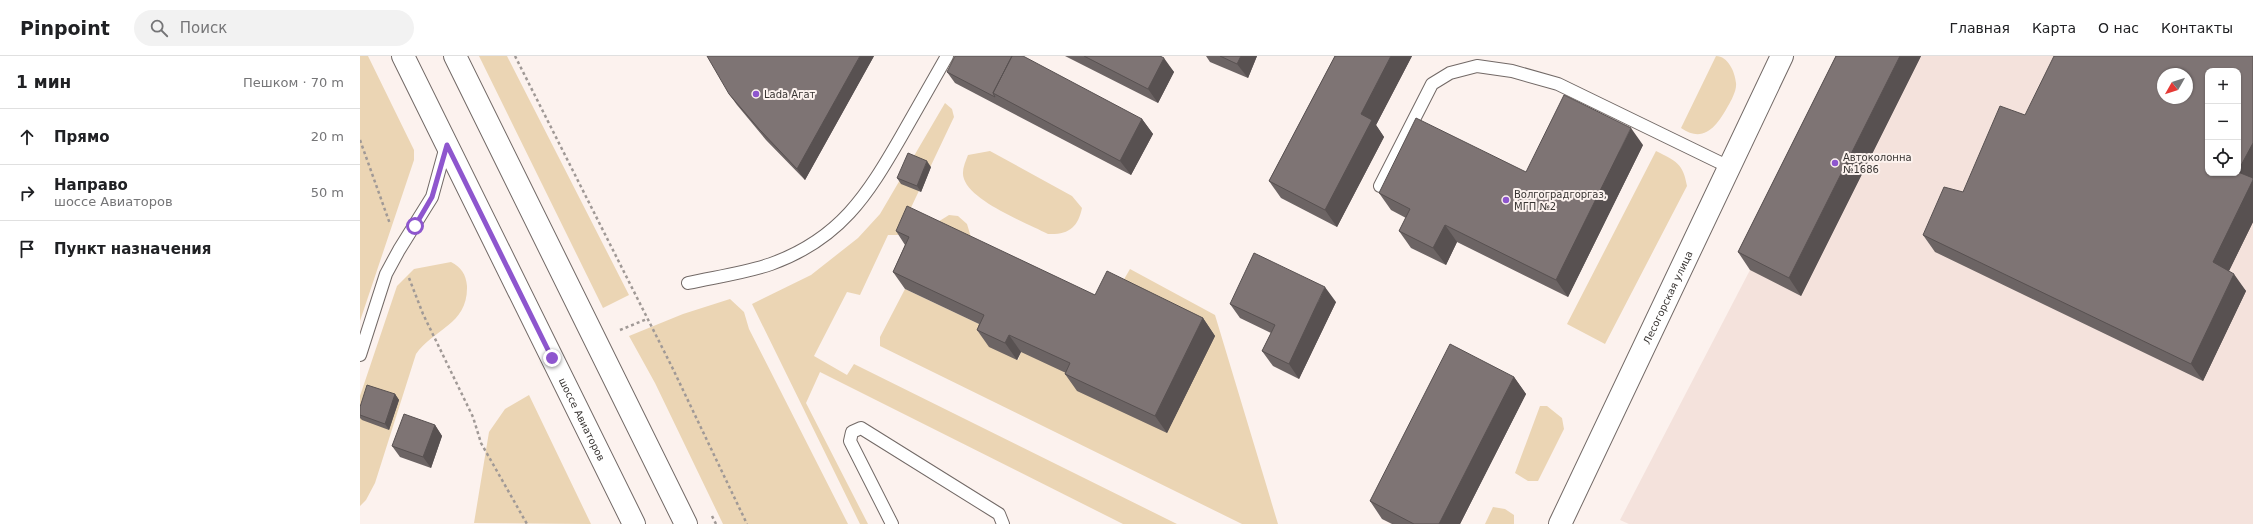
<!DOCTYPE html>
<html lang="ru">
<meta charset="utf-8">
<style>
body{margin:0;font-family:"DejaVu Sans",sans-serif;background:#f2f2f2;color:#202124}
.controls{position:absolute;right:12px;top:12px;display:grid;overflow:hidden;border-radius:8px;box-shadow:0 1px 3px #0004}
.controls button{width:36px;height:36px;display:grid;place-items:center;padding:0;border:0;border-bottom:1px solid #e0e0e0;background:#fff;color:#202124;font:20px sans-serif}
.compass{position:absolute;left:1797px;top:12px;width:36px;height:36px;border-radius:50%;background:#fff;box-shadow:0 1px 3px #0004;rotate:231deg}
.stop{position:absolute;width:12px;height:12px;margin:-9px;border:3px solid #8e56ce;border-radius:50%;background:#fff}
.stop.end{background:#8e56ce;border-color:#fff;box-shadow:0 1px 4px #0008}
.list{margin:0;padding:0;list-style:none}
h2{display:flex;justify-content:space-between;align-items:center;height:52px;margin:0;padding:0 16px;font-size:17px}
h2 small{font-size:13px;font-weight:400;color:#757577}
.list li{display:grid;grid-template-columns:26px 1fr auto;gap:12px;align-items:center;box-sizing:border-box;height:56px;padding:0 16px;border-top:1px solid #e0e0e0}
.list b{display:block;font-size:15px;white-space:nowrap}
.list p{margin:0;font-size:13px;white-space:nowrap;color:#757577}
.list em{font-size:13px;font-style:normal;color:#757577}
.icon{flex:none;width:22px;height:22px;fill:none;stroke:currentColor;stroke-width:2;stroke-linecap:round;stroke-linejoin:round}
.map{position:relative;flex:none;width:1893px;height:468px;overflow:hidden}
header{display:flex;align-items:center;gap:24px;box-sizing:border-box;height:56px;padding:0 20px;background:#fff;border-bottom:1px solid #e0e0e0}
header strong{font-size:19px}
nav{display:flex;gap:22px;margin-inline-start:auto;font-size:14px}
.search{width:280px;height:36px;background:#f2f2f2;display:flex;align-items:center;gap:10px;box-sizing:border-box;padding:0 14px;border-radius:22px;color:#757577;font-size:15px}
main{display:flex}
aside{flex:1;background:#fff}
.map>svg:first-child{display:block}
.built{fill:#f4e2dc;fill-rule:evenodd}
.green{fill:#ebd5b4}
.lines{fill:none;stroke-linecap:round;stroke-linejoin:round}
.service-casing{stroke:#726966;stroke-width:14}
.primary-casing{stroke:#726966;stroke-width:24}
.path{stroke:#a09996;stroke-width:2.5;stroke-dasharray:3 3;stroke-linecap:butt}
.service{stroke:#fff;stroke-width:12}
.primary{stroke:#fff;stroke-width:22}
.wall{fill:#6c6464}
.shaded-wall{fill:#585151}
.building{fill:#7e7474;stroke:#585151;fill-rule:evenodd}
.route{stroke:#8e56ce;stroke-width:5}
.poi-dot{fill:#8e56ce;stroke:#fcf2ee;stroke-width:1.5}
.labels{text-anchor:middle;stroke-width:4;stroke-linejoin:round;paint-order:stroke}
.poi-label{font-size:10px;fill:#383432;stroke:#fcf2ee;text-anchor:start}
.street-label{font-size:10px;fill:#383432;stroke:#fcf2ee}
</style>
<header>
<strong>Pinpoint</strong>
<div class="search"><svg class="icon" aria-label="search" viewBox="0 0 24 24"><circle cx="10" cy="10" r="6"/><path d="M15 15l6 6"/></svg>Поиск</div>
<nav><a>Главная</a><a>Карта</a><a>О нас</a><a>Контакты</a></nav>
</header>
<main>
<aside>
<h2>1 мин<small>Пешком · 70 m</small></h2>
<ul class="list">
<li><svg class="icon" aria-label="ahead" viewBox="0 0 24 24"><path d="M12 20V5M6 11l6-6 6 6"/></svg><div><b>Прямо</b></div><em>20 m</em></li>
<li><svg class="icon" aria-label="right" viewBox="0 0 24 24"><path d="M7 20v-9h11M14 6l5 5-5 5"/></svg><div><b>Направо</b><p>шоссе Авиаторов</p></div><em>50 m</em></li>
<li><svg class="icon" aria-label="arrive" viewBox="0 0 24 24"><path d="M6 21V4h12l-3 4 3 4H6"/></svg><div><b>Пункт назначения</b></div></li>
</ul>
</aside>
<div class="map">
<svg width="1893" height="468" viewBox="0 0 1893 468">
<rect width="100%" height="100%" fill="#fcf2ee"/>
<!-- built -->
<path class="built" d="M1497 0H1893V468H1269L1260 464 1390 214ZM1848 15H1878V117H1848ZM1803 18H1827V42H1803Z"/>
<!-- green -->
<path class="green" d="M0 0H8L54 94V104L0 265Z
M119 0H147L269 239 243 252Z
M1356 0C1368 0 1375 16 1376 27 1377 34 1371 45 1368 50 1357 70 1344 88 1321 72Z
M585 47 592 53 594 61 538 179H528L500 239 487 236 454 300 487 319 494 308 817 468H763L460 316 446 347 508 468H500L392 248 451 219 498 182 520 158Z
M630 95 712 140 722 152C718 171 709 179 688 178 667 167 612 146 604 123 601 115 605 107 608 99Z
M1296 95C1316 105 1323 107 1327 130L1245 288 1207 268Z
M589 159 598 160 607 168 613 188 573 169Z
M91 206C101 211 106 218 107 230 108 269 74 272 56 298L15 427 6 444 0 450V340L37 230 54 213Z
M770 213 855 259 918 468H882L520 290V281L545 233 636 276 658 304 661 296 759 232Z
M370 243 384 256 389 273 488 468H363L295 327 269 280 323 258Z
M169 339 231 468 114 467 129 376 145 353Z
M1180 350H1187L1202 362 1204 373 1178 425H1168L1155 417Z
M1133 451 1145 453 1154 459V468H1125Z"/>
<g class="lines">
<!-- service casing -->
<g class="service-casing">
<path id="service" d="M1020 130 1072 28 1090 17 1117 10 1152 15 1198 28 1369 111
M328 227C355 221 385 217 411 208 480 183 507 140 542 79 557 53 572 26 587 0
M0 299 26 218 39 194 72 141 86 90
M532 468 490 385 492 376 501 372 639 458 643 468"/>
</g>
<!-- primary casing -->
<g class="primary-casing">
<g id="primary">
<path id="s1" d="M43 0 274 468"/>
<path d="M95 0 326 468"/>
<path id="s2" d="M1200 468 1422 0"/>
</g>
</g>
<!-- path -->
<path class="path" d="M155 0 312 311 387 468
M0 84 30 168
M49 222 63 258 113 361 121 387 167 468
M260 274 287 263
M352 460 356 468"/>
<!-- service -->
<use href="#service" class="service"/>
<!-- primary -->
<use href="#primary" class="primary"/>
</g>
<!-- wall -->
<path class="wall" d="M514 0 445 124 406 84 377 49 369 38Z
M705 0H800L814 16 798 47Z
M846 0H897L888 22 850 6Z
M975 0H1052L1016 69 1024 81 977 171 921 142 909 125Z
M1476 0H1561L1441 240 1390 214 1378 196Z
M1893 0V166L1869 215 1886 235 1843 325 1575 196 1563 179 1603 136 1665 59Z
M587 16 782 63 793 78 771 119 595 27Z
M1283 89 1208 241 1097 186 1086 209 1051 192 1039 175 1046 162 1031 154 1019 137 1166 116Z
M571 111 561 136 541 128 537 122Z
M536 175 735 239 843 262 855 280 807 377 717 335 705 318 706 317 661 296 657 304 629 291 617 274 619 268 545 233 533 216 545 189Z
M976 246 939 323 913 310 902 295 911 277 880 262 870 248Z
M1154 321 1166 338 1100 468H1032L1022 463 1010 445Z
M35 338 39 344 29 374 2 364 0 362V351Z
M75 369 82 380 71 412 40 401 32 390Z"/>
<!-- shaded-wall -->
<path class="shaded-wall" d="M500 0H514L445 124 437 113Z
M881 0H897L888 22 877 8Z
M1031 0H1052L1016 69 1024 81 977 171 965 154 1001 58Z
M1540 0H1561L1441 240 1429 222Z
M804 2 814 16 798 47 788 33Z
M782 63 793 78 771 119 760 105Z
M1271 72 1283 89 1208 241 1196 224Z
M1893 87V166L1865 223 1853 206 1878 115Z
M567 105 571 111 561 136 557 130Z
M1085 169 1097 186 1086 209 1073 192Z
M1874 218 1886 235 1843 325 1831 308Z
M965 231 976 246 939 323 929 308Z
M843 262 855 280 807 377 795 360Z
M649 279 661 296 657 304 645 287Z
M1154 321 1166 338 1100 468H1079Z
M35 338 39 344 29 374 25 368Z
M75 369 82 380 71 412 63 401Z"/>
<!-- building -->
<path class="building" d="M347 0H500L437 113 399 73 369 38Z
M595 0H652L633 37 635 41 587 16Z
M652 0H663L782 63 760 105 633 37Z
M724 0H800L804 2 788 33Z
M860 0H881L877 8Z
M975 0H1031L1001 58 1012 64 965 154 909 125Z
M1476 0H1540L1429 222 1378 196Z
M1694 0H1893V87L1878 115V15H1848V117H1878V116L1893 122V124L1853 206 1874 218 1831 308 1563 179 1584 131 1603 136 1640 50 1665 59ZM1803 18H1827V42H1803Z
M1204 39 1271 72 1196 224 1085 169 1073 192 1039 175 1050 153 1019 137 1056 62 1166 116Z
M548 97 567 105 557 130 537 122Z
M547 150 735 239 747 215 843 262 795 360 705 318 710 307 649 279 645 287 617 274 624 259 533 216 549 181 536 175Z
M894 197 965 231 929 308 902 295 915 269 870 248Z
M1090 288 1154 321 1079 468H1054L1010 445Z
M7 329 35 338 25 368 0 359V351Z
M44 358 75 369 63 401 32 390Z"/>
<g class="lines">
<!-- route -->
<path class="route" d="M55 170 72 141 87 89 192 302"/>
</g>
<!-- markers -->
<g class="poi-dot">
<circle cx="396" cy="38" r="4"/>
<circle cx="1475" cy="107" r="4"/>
<circle cx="1146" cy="144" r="4"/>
</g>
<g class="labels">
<!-- poi labels -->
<g class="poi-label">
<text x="404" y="42">Lada Агат</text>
<text x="1483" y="105">Автоколонна<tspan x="1483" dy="12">№1686</tspan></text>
<text x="1154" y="142">Волгоградгоргаз,<tspan x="1154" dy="12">МГП №2</tspan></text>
</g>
<!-- street labels -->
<g class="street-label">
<text dy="4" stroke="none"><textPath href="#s2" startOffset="251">Лесогорская улица</textPath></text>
<text dy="4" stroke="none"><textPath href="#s1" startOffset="405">шоссе Авиаторов</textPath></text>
</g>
</g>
</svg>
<div class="controls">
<button>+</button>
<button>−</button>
<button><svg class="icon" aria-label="locate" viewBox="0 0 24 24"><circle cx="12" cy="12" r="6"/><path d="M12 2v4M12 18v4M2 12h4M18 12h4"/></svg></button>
</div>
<svg class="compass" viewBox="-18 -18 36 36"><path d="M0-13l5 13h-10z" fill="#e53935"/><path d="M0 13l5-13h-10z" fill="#757577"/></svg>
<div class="stop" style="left:55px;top:170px"></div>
<div class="stop end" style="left:192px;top:302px"></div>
</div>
</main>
